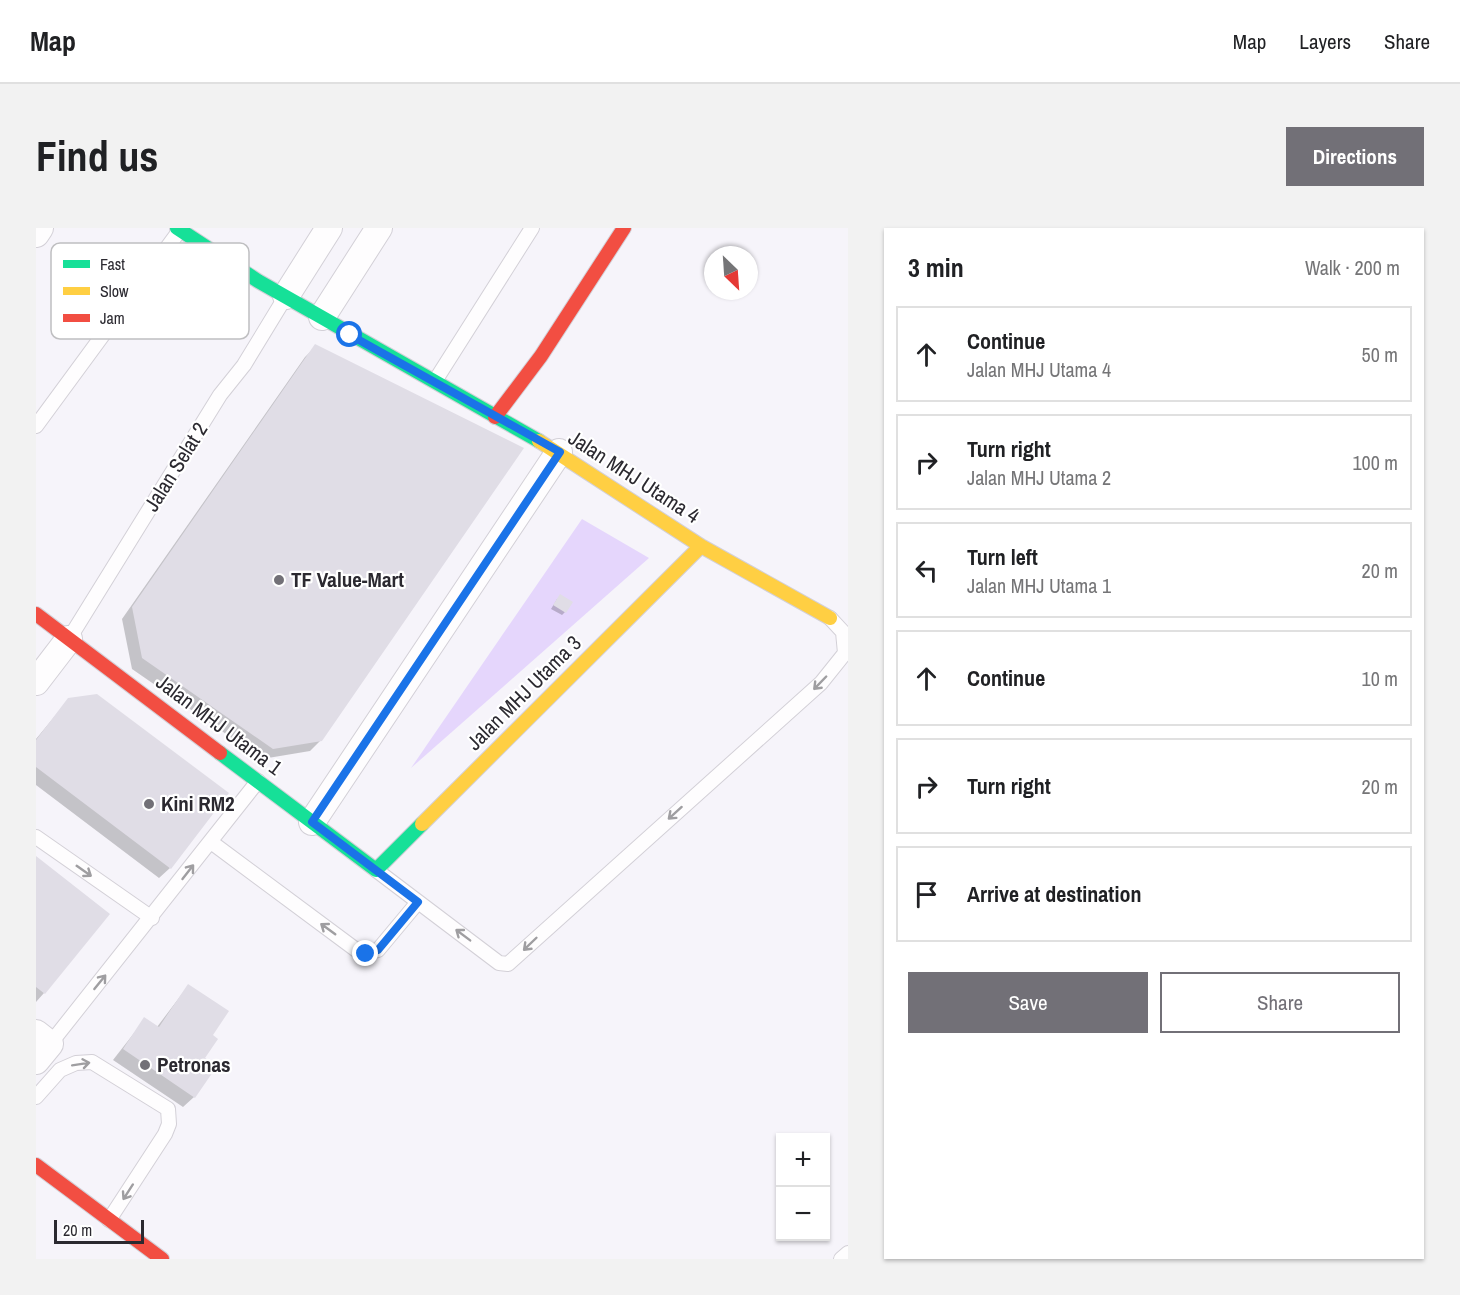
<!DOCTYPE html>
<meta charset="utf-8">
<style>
body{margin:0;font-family:"Archivo Narrow",sans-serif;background:#f2f2f2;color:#202124}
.controls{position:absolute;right:18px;bottom:18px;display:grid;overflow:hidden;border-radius:0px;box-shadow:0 2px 4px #0004}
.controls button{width:54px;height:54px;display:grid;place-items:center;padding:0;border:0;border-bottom:2px solid #e0e0e0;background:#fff;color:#202124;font:30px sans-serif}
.compass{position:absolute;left:668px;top:18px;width:54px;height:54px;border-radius:50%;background:#fff;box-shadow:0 2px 4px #0004;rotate:155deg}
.scale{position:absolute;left:18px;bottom:15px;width:90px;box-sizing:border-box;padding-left:6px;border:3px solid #2b2930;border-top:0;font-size:16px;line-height:21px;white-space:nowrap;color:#2b2930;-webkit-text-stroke:4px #fff;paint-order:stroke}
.stop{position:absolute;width:18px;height:18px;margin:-14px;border:4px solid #1a73e8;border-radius:50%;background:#fff}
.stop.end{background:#1a73e8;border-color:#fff;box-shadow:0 2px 6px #0008}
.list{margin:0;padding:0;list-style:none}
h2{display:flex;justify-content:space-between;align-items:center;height:78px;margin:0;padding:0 24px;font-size:26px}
h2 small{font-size:20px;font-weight:400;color:#757577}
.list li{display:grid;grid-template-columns:39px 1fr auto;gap:18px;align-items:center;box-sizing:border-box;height:96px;margin:0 12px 12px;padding:0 12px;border:2px solid #e0e0e0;border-radius:0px}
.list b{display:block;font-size:22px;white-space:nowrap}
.list p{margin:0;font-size:20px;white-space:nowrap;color:#757577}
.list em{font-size:20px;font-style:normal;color:#757577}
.actions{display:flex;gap:12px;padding:18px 24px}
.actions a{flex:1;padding:14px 0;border:2px solid #727077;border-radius:0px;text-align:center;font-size:21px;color:#727077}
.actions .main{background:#727077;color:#fff}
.icon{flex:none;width:33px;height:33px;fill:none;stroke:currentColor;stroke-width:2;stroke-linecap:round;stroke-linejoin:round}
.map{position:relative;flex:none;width:812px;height:1031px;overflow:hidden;border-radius:0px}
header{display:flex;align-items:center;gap:36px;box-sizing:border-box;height:84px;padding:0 30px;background:#fff;border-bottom:2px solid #e0e0e0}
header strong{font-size:28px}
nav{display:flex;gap:33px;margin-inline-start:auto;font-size:21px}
.intro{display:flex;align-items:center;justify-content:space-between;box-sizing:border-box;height:144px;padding:0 36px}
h1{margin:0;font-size:42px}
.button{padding:15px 27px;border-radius:0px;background:#727077;color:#fff;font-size:21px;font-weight:700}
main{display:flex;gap:36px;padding:0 36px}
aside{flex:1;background:#fff;border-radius:0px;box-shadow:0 2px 4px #0004}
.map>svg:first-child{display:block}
.green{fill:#e5d6fc}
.shadow{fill:#0003}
.building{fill:#e0dde6}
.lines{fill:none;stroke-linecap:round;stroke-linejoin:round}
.lane-casing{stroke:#d3d0d7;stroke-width:16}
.street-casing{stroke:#d3d0d7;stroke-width:28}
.fast-casing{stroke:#d3d0d7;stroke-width:16}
.slow-casing{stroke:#d3d0d7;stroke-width:16}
.jam-casing{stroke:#d3d0d7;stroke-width:16}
.lane{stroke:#fefdfe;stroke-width:14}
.street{stroke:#fefdfe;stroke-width:26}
.fast{stroke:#16e098;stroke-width:14}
.slow{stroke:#ffcf43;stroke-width:14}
.jam{stroke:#f24e42;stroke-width:14}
.oneway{stroke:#9f9ea1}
.route{stroke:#1a73e8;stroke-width:8}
.poi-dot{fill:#727077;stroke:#fff;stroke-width:2}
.labels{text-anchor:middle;stroke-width:4.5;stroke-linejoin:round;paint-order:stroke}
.street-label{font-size:21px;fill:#2b2930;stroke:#fff}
.poi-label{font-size:21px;font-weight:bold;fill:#2b2930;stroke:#fff;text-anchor:start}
.key{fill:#fff;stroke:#bfbfc1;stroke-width:1.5}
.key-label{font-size:16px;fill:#2b2930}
</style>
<header>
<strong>Map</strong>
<nav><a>Map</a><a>Layers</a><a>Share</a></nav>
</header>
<div class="intro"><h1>Find us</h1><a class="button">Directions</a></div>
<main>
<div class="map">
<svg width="812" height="1031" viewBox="0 0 812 1031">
<rect width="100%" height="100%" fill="#f6f4fa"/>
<!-- green -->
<path class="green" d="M546 291 613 330 375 540Z"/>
<!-- shadow -->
<path class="shadow" d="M280 118 285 512 274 523 226 531 96 441 86 391 269 129Z
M521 371 529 384 526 387 515 381Z
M33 471 134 640 123 650 0 557V511Z
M0 630 8 765 0 774Z
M152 758 175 808 158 869 147 879 77 832 109 791 121 799Z"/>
<!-- building -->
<path class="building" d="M279 116 488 220 286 513 237 521 106 430 96 379Z
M524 366 537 374 530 385 517 377Z
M61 466 193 565 135 641 0 539V512L32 470Z
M0 628 74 686 9 766 0 759Z
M152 756 193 783 177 807 182 811 169 830 181 838 159 870 87 821 108 789 123 799Z"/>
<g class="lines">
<!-- lane casing -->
<g class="lane-casing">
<path id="lane" d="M399 153 496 0
M0 198 144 2
M33 411 184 167 208 137 250 68
M0 609 116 690
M175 614 323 724 330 725 342 722 382 674
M340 642 463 735 472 736 785 455 809 425 807 404 794 390
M14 816 222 553
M0 869 24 842 40 835 56 834 132 881 133 896 129 906 73 992
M805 1031 812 1025"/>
</g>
<!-- street casing -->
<g class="street-casing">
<path id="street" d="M0 6 4 0
M250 68 293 0
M286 89 343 0
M0 454 33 411
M276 594 523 224
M0 805 14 816 0 833"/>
</g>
<!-- fast casing -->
<g class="fast-casing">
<path id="fast" d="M141 0 222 53 503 213
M184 525 340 642 386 596"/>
</g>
<!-- slow casing -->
<g class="slow-casing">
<path id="slow" d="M503 213 665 318 794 390
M386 596 665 318"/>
</g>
<!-- jam casing -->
<g class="jam-casing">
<path id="jam" d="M459 189 505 128 588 0
M0 386 184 525
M0 937 126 1031"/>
</g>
<!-- lane -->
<use href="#lane" class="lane"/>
<!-- street -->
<use href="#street" class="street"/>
<!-- fast -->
<use href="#fast" class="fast"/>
<!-- slow -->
<use href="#slow" class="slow"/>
<!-- jam -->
<use href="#jam" class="jam"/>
</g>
<!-- one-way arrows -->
<defs><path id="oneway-shaft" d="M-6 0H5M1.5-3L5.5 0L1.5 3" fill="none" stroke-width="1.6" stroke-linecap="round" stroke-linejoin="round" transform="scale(1.5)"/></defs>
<g class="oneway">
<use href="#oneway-shaft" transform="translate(784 455) rotate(134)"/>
<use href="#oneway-shaft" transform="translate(639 585) rotate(138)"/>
<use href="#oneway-shaft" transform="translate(48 643) rotate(35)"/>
<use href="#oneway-shaft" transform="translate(152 644) rotate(-52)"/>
<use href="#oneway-shaft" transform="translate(292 701) rotate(-144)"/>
<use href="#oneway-shaft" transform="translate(427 707) rotate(-143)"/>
<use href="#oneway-shaft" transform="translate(494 716) rotate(136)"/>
<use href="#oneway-shaft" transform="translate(64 754) rotate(-51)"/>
<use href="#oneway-shaft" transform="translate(45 836) rotate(-9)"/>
<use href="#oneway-shaft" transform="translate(92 964) rotate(123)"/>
</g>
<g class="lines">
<!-- route -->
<path class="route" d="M314 107 524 224 276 594 382 674 342 722 330 726"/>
</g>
<!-- markers -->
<g class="poi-dot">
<circle cx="243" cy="352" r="6"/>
<circle cx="113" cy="576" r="6"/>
<circle cx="109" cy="837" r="6"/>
</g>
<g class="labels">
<!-- street labels -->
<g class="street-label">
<text transform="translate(140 239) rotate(-58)" y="7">Jalan Selat 2</text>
<text transform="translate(598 249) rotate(33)" y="7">Jalan MHJ Utama 4</text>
<text transform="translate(488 465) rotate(-45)" y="7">Jalan MHJ Utama 3</text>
<text transform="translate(183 497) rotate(37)" y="7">Jalan MHJ Utama 1</text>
</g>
<!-- poi labels -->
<g class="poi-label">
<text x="255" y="359">TF Value-Mart</text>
<text x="125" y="583">Kini RM2</text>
<text x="121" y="844">Petronas</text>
</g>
</g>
<!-- legend -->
<rect x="15" y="15" width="198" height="96" rx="9" class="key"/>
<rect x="27" y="32" width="27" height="8" fill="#16e098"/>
<rect x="27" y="59" width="27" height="8" fill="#ffcf43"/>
<rect x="27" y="86" width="27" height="8" fill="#f24e42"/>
<g class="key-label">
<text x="64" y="42">Fast</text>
<text x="64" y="69">Slow</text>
<text x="64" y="96">Jam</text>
</g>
</svg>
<div class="controls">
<button>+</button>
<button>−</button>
</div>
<svg class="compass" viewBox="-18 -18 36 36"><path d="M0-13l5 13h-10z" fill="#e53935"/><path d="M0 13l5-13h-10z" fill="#757577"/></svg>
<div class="scale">20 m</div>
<div class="stop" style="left:314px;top:107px"></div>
<div class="stop end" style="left:330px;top:726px"></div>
</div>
<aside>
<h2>3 min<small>Walk · 200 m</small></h2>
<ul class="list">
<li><svg class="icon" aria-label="ahead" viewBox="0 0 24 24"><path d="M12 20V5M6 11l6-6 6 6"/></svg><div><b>Continue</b><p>Jalan MHJ Utama 4</p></div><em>50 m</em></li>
<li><svg class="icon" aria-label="right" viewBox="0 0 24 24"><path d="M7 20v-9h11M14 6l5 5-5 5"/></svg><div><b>Turn right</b><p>Jalan MHJ Utama 2</p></div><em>100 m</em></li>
<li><svg class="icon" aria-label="left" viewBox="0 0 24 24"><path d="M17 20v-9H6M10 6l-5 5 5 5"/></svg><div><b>Turn left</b><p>Jalan MHJ Utama 1</p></div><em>20 m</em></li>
<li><svg class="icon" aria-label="ahead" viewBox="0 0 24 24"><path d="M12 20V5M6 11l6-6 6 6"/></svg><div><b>Continue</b></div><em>10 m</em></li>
<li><svg class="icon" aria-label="right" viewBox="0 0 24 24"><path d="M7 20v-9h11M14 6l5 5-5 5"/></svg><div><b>Turn right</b></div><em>20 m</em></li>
<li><svg class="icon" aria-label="arrive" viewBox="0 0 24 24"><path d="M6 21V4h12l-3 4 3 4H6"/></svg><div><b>Arrive at destination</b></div></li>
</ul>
<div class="actions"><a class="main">Save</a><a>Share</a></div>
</aside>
</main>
